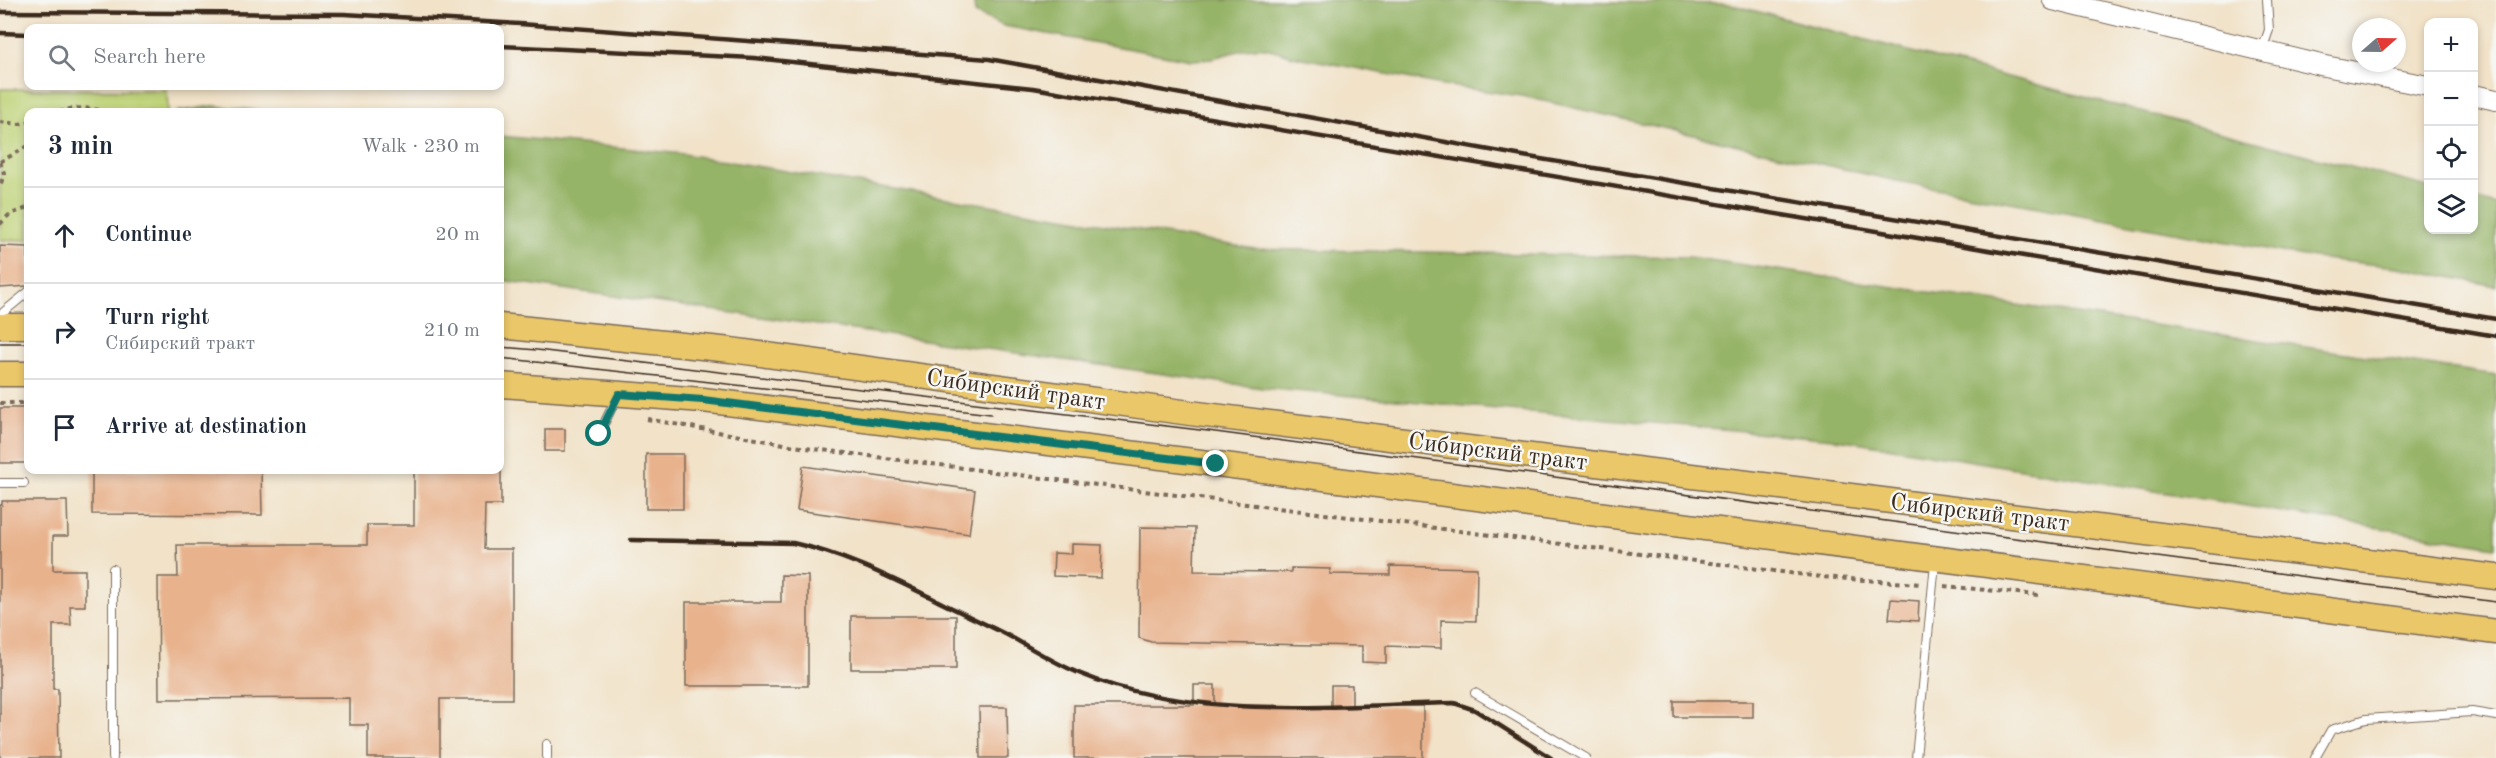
<!DOCTYPE html>
<meta charset="utf-8">
<style>
body{margin:0;font-family:"Old Standard TT",serif;background:#f2f2f3;color:#1f2937}
.controls{position:absolute;right:18px;top:18px;display:grid;overflow:hidden;border-radius:12px;box-shadow:0 3px 9px #0003}
.controls button{width:54px;height:54px;display:grid;place-items:center;padding:0;border:0;border-bottom:2px solid #e0e1e3;background:#fff;color:#1f2937;font:30px sans-serif}
.compass{position:absolute;left:2352px;top:18px;width:54px;height:54px;border-radius:50%;background:#fff;box-shadow:0 3px 9px #0003;rotate:70deg}
.stop{position:absolute;width:18px;height:18px;margin:-14px;border:4px solid #0f766e;border-radius:50%;background:#fff}
.stop.end{background:#0f766e;border-color:#fff;box-shadow:0 2px 6px #0008}
.list{margin:0;padding:0;list-style:none}
h2{display:flex;justify-content:space-between;align-items:center;height:78px;margin:0;padding:0 24px;font-size:26px}
h2 small{font-size:20px;font-weight:400;color:#747a83}
.list li{display:grid;grid-template-columns:39px 1fr auto;gap:18px;align-items:center;box-sizing:border-box;height:96px;padding:0 24px;border-top:2px solid #e0e1e3}
.list b{display:block;font-size:22px;white-space:nowrap}
.list p{margin:0;font-size:20px;white-space:nowrap;color:#747a83}
.list em{font-size:20px;font-style:normal;color:#747a83}
.icon{flex:none;width:33px;height:33px;fill:none;stroke:currentColor;stroke-width:2;stroke-linecap:round;stroke-linejoin:round}
.map{position:relative;flex:none;width:2496px;height:758px;overflow:hidden}
.search{position:absolute;background:#fff;box-shadow:0 3px 9px #0003;left:24px;top:24px;width:480px;height:66px;display:flex;align-items:center;gap:15px;box-sizing:border-box;padding:0 21px;border-radius:12px;color:#747a83;font-size:22px}
.panel{position:absolute;background:#fff;box-shadow:0 3px 9px #0003;left:24px;top:108px;width:480px;height:366px;border-radius:12px}
.map>svg:first-child{display:block}
.green{fill:#bed276;stroke:#7c7e4a;stroke-width:1.5}
.forest{fill:#96b467;stroke:#686f42;stroke-width:1.5}
.building{fill:#e8b28d}
.lines{fill:none;stroke-linecap:round;stroke-linejoin:round}
.service-casing{stroke:#7b6a5a;stroke-width:10}
.tertiary-casing{stroke:#7b6a5a;stroke-width:22}
.primary-casing{stroke:#7b6a5a;stroke-width:27}
.path{stroke:#7b6a5a;stroke-width:4;stroke-dasharray:4.5 4.5;stroke-linecap:butt}
.service{stroke:#fff;stroke-width:8}
.tertiary{stroke:#fff;stroke-width:20}
.primary{stroke:#eac769;stroke-width:24}
.tram{stroke:#3b2a1e;stroke-width:1.5}
.rail{stroke:#3b2a1e;stroke-width:4.5}
.route{stroke:#0f766e;stroke-width:8}
.labels{text-anchor:middle;stroke-width:5;stroke-linejoin:round;paint-order:stroke}
.street-label{font-size:24px;fill:#3b2a1e;stroke:#f6f6f2}
</style>
<div class="map">
<svg width="2496" height="758" viewBox="0 0 2496 758">
<rect width="100%" height="100%" fill="#f6f6f2"/>
<filter id="ink" filterUnits="userSpaceOnUse"><feTurbulence type="fractalNoise" baseFrequency=".0167" numOctaves="2"/><feDisplacementMap in="SourceGraphic" scale="12" xChannelSelector="R" yChannelSelector="G"/><feConvolveMatrix kernelMatrix="1 2 1 2 8 2 1 2 1" color-interpolation-filters="sRGB"/></filter>
<filter id="wash" filterUnits="userSpaceOnUse"><feTurbulence type="fractalNoise" baseFrequency=".008" numOctaves="4" result="noise"/><feDisplacementMap in="SourceGraphic" scale="24" xChannelSelector="R" yChannelSelector="G"/><feGaussianBlur stdDeviation="1.35" result="paint"/><feColorMatrix in="noise" values="0 0 0 0 0 0 0 0 0 0 0 0 0 0 0 0 0 1.4 0 .05"/><feComposite in="paint" operator="in"/></filter>
<g filter="url(#wash)">
<rect width="100%" height="100%" fill="#f1e2c8"/>
<!-- green -->
<path class="green" d="M0 89 167 90 168 112H28V240H0Z"/>
<!-- forest -->
<path class="forest" d="M979 0H1494L1729 4 2428 187V230H2474V199L2496 205V286L2397 267 2314 258 1892 180 1522 96 1443 85 1293 56C1280 52 1266 46 1252 48 1229 52 1216 60 1191 60L1004 26 975 13 974 3Z
M213 106 274 112H176Z
M500 136 683 154 1255 249 1689 257 2496 375V547L1844 440 1262 388 500 280Z"/>
<g id="blocks">
<!-- building -->
<path class="building" d="M0 246 28 247V286L0 288Z
M0 408H28V463H0Z
M545 429H565V451H545Z
M646 454H683V509H646Z
M803 466 975 490 969 534 797 510Z
M92 470H261L262 515 92 514Z
M414 470H501V505H485L484 549H512V699H440V758H368V725H349V698L159 699 158 577H178L177 545H367V525H414Z
M2 501H67L68 536H53V570H85V606H70L71 625H53V689H58L59 758H0V505H2Z
M1140 527 1195 528 1194 571 1291 572V568L1331 569 1330 574 1390 575V566L1477 568 1476 621 1441 620V648L1386 646V663L1362 662V646L1151 642 1139 638Z
M1072 544 1102 545 1101 578 1053 576 1054 553 1072 554Z
M781 575 808 576V686H686V602H781Z
M1891 599 1919 601 1918 621 1889 619Z
M851 616H956V669H851Z
M1194 685H1215V705L1331 706V685H1352V706H1423V758H1074V705H1194Z
M1674 701H1753V717H1674Z
M979 707H1007L1008 758H980Z"/>
</g>
</g>
<g filter="url(#ink)">
<use href="#blocks" fill-opacity="0" stroke="#7b6a5a" stroke-width="1.5"/>
<g class="lines">
<!-- service casing -->
<g class="service-casing">
<path id="service" d="M2262 50 2269 30 2267 0
M0 315 28 292
M599 434 617 397
M0 483H24
M1475 693 1586 758
M547 744V758
M113 758V569
M1916 758 1935 563
M2315 758 2331 730 2366 719 2472 712 2496 716"/>
</g>
<!-- tertiary casing -->
<g class="tertiary-casing">
<path id="tertiary" d="M2053 0 2325 66 2428 86
M2474 95 2496 100"/>
</g>
<!-- primary casing -->
<g class="primary-casing">
<path id="primary" d="M0 326H28
M500 326 731 350 1190 413 2496 577
M0 374H28
M500 385 703 400 1217 464 2496 632"/>
</g>
<!-- path -->
<path class="path" d="M59 112C76 106 92 108 108 112
M0 122 20 124 28 122
M0 162 28 146
M0 162 4 173 0 187
M0 224 10 214 28 208
M0 403H28
M647 419 806 448 1821 577 1921 584
M1944 586 2038 595"/>
<!-- service -->
<use href="#service" class="service"/>
<!-- tertiary -->
<use href="#tertiary" class="tertiary"/>
<!-- primary -->
<use href="#primary" class="primary"/>
<!-- tram -->
<path class="tram" d="M0 343H28
M500 347 537 350 1208 431 2496 602
M500 358 991 414"/>
<!-- rail -->
<path class="rail" d="M0 12 344 14 520 24 989 59 1523 156 2496 319
M0 33 28 34
M500 46 754 58 1033 88 2496 336
M631 540 793 543C843 554 887 576 932 598 957 611 984 623 1009 636 1033 649 1056 664 1081 674 1195 721 1333 705 1454 703L1475 710 1551 758"/>
</g>
</g>
<g class="lines" filter="url(#ink)">
<!-- route -->
<path class="route" d="M599 434 619 394 703 400 1216 464"/>
</g>
<g class="labels">
<!-- street labels -->
<g class="street-label">
<text transform="translate(1016 389) rotate(8)" y="8">Сибирский тракт</text>
<text transform="translate(1498 451) rotate(7)" y="8">Сибирский тракт</text>
<text transform="translate(1980 512) rotate(7)" y="8">Сибирский тракт</text>
</g>
</g>
</svg>
<div class="controls">
<button>+</button>
<button>−</button>
<button><svg class="icon" aria-label="locate" viewBox="0 0 24 24"><circle cx="12" cy="12" r="6"/><path d="M12 2v4M12 18v4M2 12h4M18 12h4"/></svg></button>
<button><svg class="icon" aria-label="layers" viewBox="0 0 24 24"><path d="M12 4l9 5-9 5-9-5zM3 14l9 5 9-5"/></svg></button>
</div>
<svg class="compass" viewBox="-18 -18 36 36"><path d="M0-13l5 13h-10z" fill="#e53935"/><path d="M0 13l5-13h-10z" fill="#747a83"/></svg>
<div class="stop" style="left:599px;top:434px"></div>
<div class="stop end" style="left:1216px;top:464px"></div>
<div class="search"><svg class="icon" aria-label="search" viewBox="0 0 24 24"><circle cx="10" cy="10" r="6"/><path d="M15 15l6 6"/></svg>Search here</div>
<section class="panel">
<h2>3 min<small>Walk · 230 m</small></h2>
<ul class="list">
<li><svg class="icon" aria-label="ahead" viewBox="0 0 24 24"><path d="M12 20V5M6 11l6-6 6 6"/></svg><div><b>Continue</b></div><em>20 m</em></li>
<li><svg class="icon" aria-label="right" viewBox="0 0 24 24"><path d="M7 20v-9h11M14 6l5 5-5 5"/></svg><div><b>Turn right</b><p>Сибирский тракт</p></div><em>210 m</em></li>
<li><svg class="icon" aria-label="arrive" viewBox="0 0 24 24"><path d="M6 21V4h12l-3 4 3 4H6"/></svg><div><b>Arrive at destination</b></div></li>
</ul>
</section>
</div>
